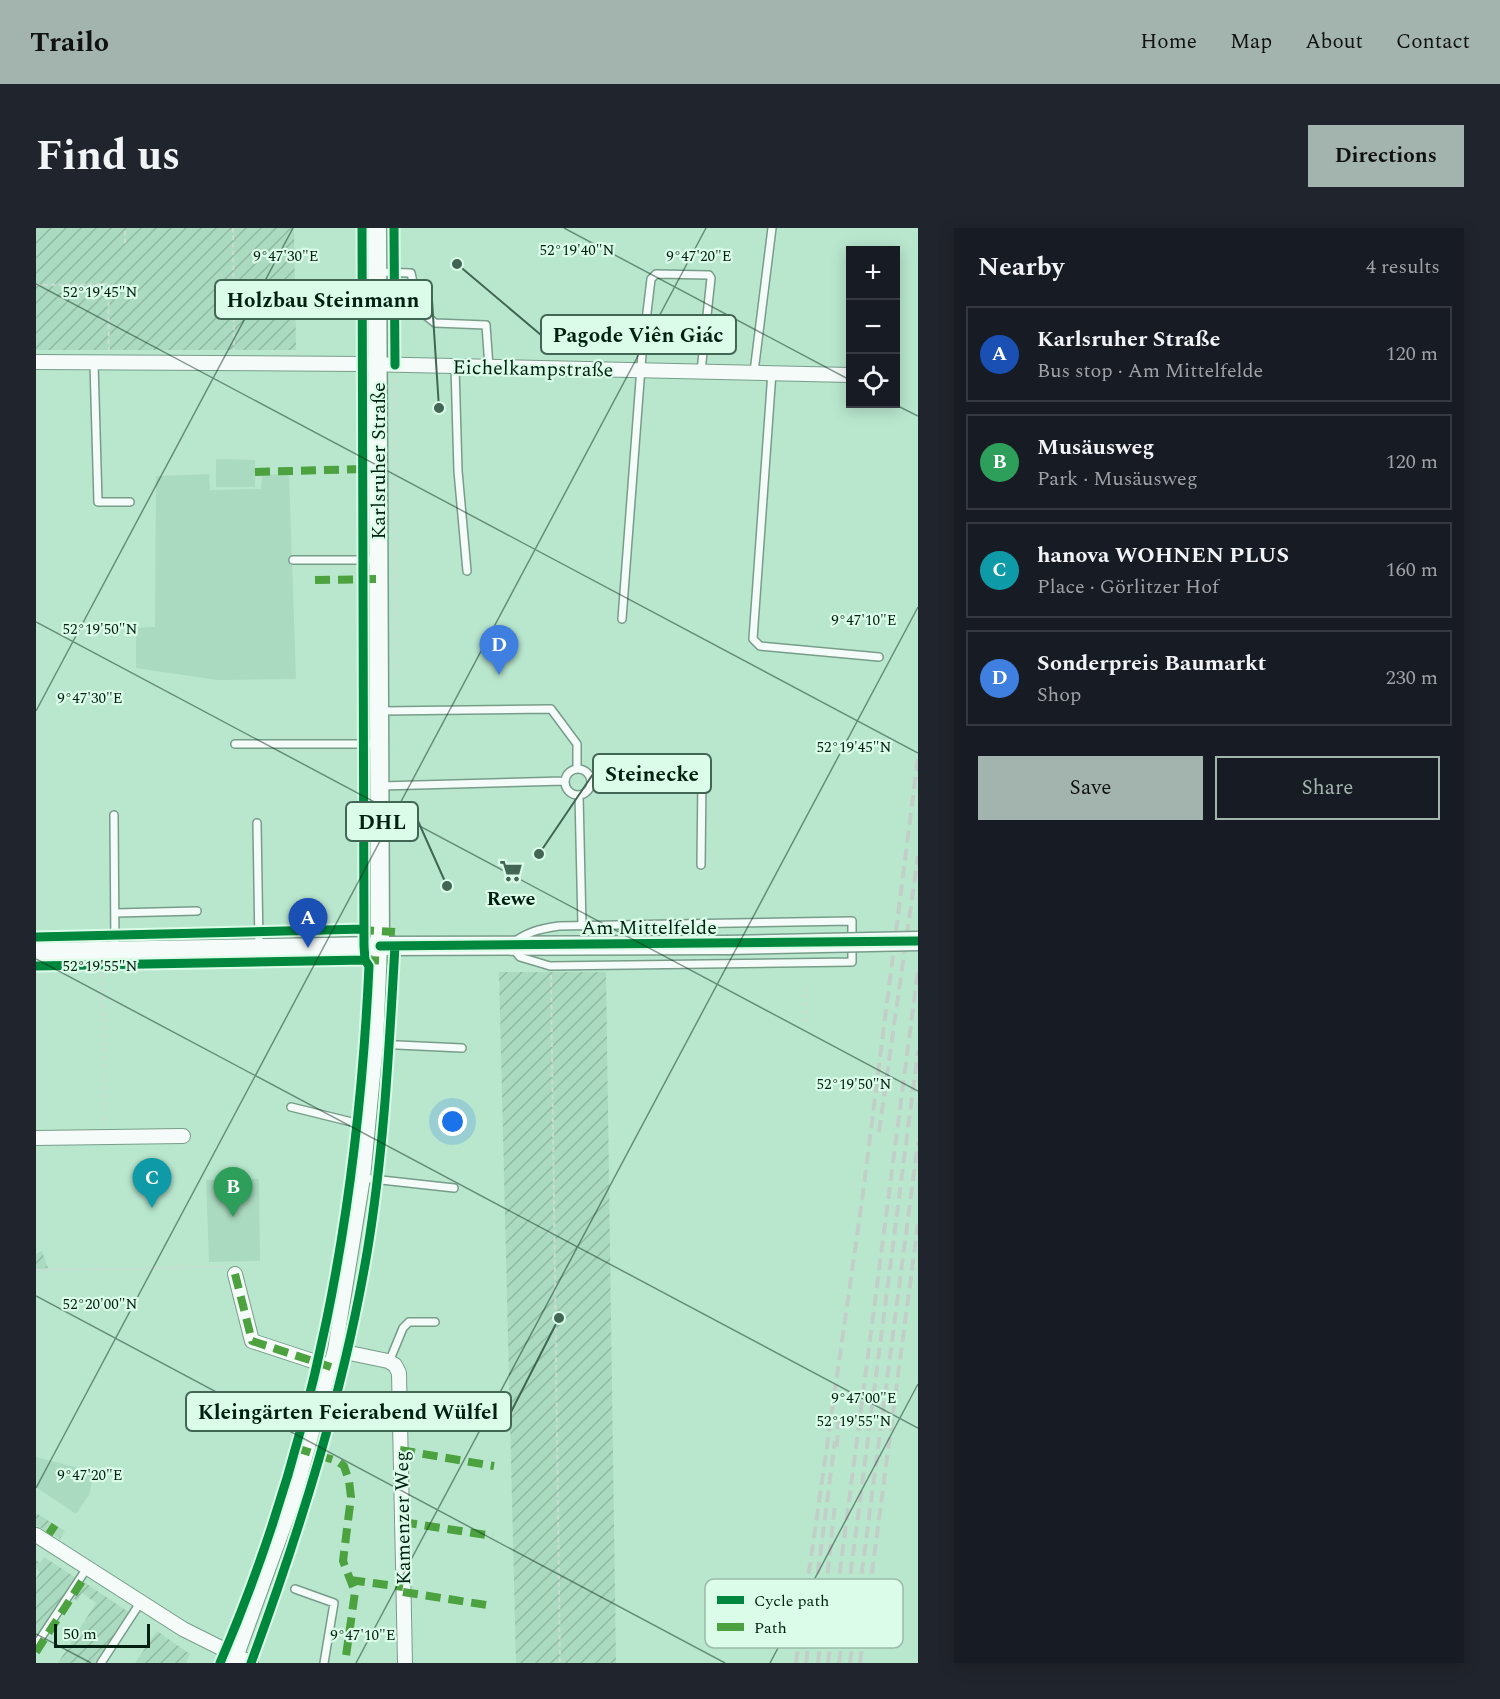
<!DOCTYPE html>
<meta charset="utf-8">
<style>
body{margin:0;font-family:Spectral,serif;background:#20242c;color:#f1f3f6}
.controls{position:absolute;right:18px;top:18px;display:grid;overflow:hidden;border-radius:0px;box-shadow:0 3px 15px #0003}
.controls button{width:54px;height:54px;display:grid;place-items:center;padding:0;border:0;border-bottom:2px solid #363941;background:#171b24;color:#f1f3f6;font:30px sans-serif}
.scale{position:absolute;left:18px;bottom:15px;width:96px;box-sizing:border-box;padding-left:6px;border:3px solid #002111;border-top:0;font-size:16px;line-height:21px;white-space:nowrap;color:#002111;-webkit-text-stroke:4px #dbfce8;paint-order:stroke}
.you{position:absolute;left:417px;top:894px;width:21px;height:21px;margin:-15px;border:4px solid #fff;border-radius:50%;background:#1a73e8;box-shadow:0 0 0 9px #1a73e833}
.badge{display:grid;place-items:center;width:39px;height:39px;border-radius:50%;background:#a2b4ad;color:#fff;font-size:20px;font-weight:700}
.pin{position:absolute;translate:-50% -50px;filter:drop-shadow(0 2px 3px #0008)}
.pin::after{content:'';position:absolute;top:32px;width:21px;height:18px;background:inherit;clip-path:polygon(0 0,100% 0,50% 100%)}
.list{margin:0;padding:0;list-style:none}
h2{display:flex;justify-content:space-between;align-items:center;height:78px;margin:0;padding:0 24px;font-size:26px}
h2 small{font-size:20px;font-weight:400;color:#9ea1a6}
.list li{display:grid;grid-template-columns:39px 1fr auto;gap:18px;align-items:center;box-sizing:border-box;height:96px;margin:0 12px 12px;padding:0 12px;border:2px solid #363941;border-radius:0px}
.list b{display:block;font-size:22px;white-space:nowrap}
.list p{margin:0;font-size:20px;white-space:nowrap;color:#9ea1a6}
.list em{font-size:20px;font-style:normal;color:#9ea1a6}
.actions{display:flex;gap:12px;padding:18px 24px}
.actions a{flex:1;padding:14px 0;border:2px solid #a2b4ad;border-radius:0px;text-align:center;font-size:21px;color:#a2b4ad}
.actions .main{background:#a2b4ad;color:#111}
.icon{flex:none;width:33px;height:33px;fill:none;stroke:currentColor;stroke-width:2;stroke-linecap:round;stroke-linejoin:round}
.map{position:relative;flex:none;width:882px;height:1435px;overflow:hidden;border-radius:0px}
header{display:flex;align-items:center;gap:36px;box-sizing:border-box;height:84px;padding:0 30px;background:#a2b4ad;color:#111}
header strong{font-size:28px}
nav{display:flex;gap:33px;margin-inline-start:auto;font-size:21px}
.intro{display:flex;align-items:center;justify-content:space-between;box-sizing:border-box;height:144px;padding:0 36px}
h1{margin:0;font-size:42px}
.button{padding:15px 27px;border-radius:0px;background:#a2b4ad;color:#111;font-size:21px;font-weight:700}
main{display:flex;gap:36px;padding:0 36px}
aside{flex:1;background:#171b24;border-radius:0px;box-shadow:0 3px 15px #0003}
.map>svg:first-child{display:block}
.green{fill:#aadabf}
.garden{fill:url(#garden-furrows)}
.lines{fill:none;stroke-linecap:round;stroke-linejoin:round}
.service-casing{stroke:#779d8a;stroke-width:10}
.minor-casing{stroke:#779d8a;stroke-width:16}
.tertiary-casing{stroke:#779d8a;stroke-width:21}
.path{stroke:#ccdbd3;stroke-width:2;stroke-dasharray:4.5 3;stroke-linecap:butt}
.service{stroke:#f4fbf8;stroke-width:7}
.minor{stroke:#f4fbf8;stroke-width:14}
.tertiary{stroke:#f4fbf8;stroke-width:18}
.rail{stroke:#c2cfc8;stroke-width:4;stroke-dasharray:12 6;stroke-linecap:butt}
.tertiary-bridge-casing{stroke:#779d8a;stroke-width:21;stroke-linecap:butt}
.tertiary-bridge{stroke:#f4fbf8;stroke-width:18}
.quiet{stroke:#4ba23f;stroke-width:8;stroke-dasharray:15 8;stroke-linecap:butt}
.cycleway-casing{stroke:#dbfce8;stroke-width:13}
.cycleway{stroke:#00873e;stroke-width:9}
.ticks{fill:none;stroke:#002111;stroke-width:1.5;stroke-opacity:0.45}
.labels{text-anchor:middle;stroke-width:4.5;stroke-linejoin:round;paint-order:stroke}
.street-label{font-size:20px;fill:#002111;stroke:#dbfce8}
.poi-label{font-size:20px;font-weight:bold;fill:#002111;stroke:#dbfce8}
.key{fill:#dbfce8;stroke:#99baa8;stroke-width:1.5}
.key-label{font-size:16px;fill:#002111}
.ticks-label{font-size:15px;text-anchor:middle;fill:#002111;stroke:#dbfce8;stroke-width:4.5;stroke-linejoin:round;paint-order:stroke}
.leader{fill:none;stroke:#416653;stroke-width:2}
.callout-dot{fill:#416653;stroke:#dbfce8;stroke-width:2}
.callout{fill:#dbfce8;stroke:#416653;stroke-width:2}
.callout-label{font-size:21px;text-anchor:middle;font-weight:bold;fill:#002111}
</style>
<header>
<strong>Trailo</strong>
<nav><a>Home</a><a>Map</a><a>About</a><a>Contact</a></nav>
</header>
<div class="intro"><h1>Find us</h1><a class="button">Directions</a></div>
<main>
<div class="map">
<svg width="882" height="1435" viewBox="0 0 882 1435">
<defs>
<pattern id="garden-furrows" width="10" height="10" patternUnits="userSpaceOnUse" patternTransform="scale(1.5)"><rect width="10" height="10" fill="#aadabf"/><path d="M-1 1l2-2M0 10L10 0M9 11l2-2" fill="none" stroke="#90bba3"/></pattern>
</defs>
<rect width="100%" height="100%" fill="#b9e7ce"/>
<!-- green -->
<path class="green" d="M180 231 219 232V259H180Z
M173 246 174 262 225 261 226 247 253 246 260 451 181 452 100 440V400L119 399 120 248Z
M223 951 224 1033 173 1034 170 952Z
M0 1229 58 1244 53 1267 40 1286 0 1259Z"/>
<!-- garden -->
<path class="garden" d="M0 0H258L260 122H0Z
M463 744H570L580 1435H480Z
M6 1023 12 1040 0 1042V1026Z
M0 1285 29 1303 24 1311 0 1297Z
M8 1329 43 1352 0 1417V1350L4 1344 0 1341V1332L4 1335Z
M48 1354 97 1387 65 1435H22L60 1375 46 1365 41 1373 37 1370Z
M121 1403 154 1426 150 1435H99Z"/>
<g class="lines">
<!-- service casing -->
<g class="service-casing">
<path id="service" d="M343 44 375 45 383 82 399 95 450 97 453 139
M58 135 62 274H94
M419 139 422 243 431 343
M718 144 736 0
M736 144 717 411 724 418 843 429
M257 332H340
M586 391 606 126 615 51 620 46 673 47 675 50 665 143
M345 483 515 481 541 516V541
M199 516H342
M529 554a13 13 0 1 1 26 0a13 13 0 1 1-26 0Z
M555 552 666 549 665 637
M345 558 528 553
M543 567 546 698
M78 587 79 720
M221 595 223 718
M79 685 161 683
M816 693V734L514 738 484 729 474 717C490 704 503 701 523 698Z
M340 816 426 820
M255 879 332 898
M327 950 418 960
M353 1134 367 1100 373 1094H399
M259 1361 298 1375 288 1435
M0 1417 51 1340
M65 1435 104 1375"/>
</g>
<!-- minor casing -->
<g class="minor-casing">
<path id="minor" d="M0 134 327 136 814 147
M0 910 147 908
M199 1046 216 1113 295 1139
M299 1122 352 1133 359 1137 363 1145 369 1435
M0 1307 147 1401 215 1435
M198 1435 257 1273 299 1122 327 950 340 816 344 718"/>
</g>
<!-- tertiary casing -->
<g class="tertiary-casing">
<path id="tertiary" d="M341 0 344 718
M0 724 344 718 691 717"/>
</g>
<!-- path -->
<path class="path" d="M197 0 198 123
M89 15V0
M0 57 72 56 73 123
M359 151 360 451
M66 738 68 897
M515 747 524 1435
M769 759V796
M0 1042 189 1039"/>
<!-- service -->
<use href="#service" class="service"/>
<!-- minor -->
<use href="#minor" class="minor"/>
<!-- tertiary -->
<use href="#tertiary" class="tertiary"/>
<!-- rail -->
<path class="rail" d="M843 904 882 628
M801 1219 802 1192
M760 1435 826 973 882 529
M770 1435 799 1213
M782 1435 799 1276
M792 1435 882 742
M803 1435 882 823
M814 1435 882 914
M824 1435 882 996"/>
<!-- tertiary-bridge casing -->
<g class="tertiary-bridge-casing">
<path id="tertiary-bridge" d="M691 717 882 713"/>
</g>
<!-- tertiary-bridge -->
<use href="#tertiary-bridge" class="tertiary-bridge"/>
<!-- quiet -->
<path class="quiet" d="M219 244 328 241
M279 352 343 351
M323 702 359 704
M328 732 358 733
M199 1046 216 1113 295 1139
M260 1220 301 1233 308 1238 313 1253 315 1269 307 1333 319 1364 309 1435
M364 1222 458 1238
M366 1294 457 1308
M13 1306 19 1297
M314 1352 367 1359
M367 1364 457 1378
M0 1424 48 1350"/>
<!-- cycleway casing -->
<g class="cycleway-casing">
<path id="cycleway" d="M358 0 359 137
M0 709 328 701
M344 718 882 713
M0 738 329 732
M184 1435C280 1212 322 979 333 738L329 732 328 718 326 0
M215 1435C264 1302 307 1166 331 1025 348 923 353 821 359 718"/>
</g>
<!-- cycleway -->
<use href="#cycleway" class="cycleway"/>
</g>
<!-- ticks -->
<path class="ticks" d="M528 0 814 152M0 56 882 525M858 176 882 188M0 394 882 863M0 483 257 0M0 731 882 1200M0 1068 689 1435M0 1260 670 0M0 1406 55 1435M320 1435 882 379M734 1435 882 1156"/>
<!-- icons -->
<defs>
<g id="supermarket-bare" transform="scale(1.8)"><path d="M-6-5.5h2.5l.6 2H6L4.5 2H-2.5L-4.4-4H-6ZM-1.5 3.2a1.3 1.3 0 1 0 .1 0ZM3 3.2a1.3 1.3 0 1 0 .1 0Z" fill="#416653" stroke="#dbfce8" stroke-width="2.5" paint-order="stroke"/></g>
</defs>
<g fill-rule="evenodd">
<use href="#supermarket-bare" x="475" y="643"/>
</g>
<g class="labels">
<!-- street labels -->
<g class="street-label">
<text transform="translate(497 140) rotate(1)" y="7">Eichelkampstraße</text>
<text transform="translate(342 233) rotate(-90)" y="7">Karlsruher Straße</text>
<text x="613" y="706">Am Mittelfelde</text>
<text transform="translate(366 1290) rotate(-91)" y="7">Kamenzer Weg</text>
</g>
<!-- poi labels -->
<g class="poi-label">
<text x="475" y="677">Rewe</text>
</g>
</g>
<!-- legend -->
<rect x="669" y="1351" width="198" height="69" rx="9" class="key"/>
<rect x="681" y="1368" width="27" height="8" fill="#00873e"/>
<rect x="681" y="1395" width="27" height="8" fill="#4ba23f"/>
<g class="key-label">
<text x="718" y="1378">Cycle path</text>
<text x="718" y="1405">Path</text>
</g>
<g class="ticks-label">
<text x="541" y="27">52°19'40"N</text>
<text x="250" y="33">9°47'30"E</text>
<text x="663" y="33">9°47'20"E</text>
<text x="64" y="69">52°19'45"N</text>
<text x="828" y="397">9°47'10"E</text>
<text x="64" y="406">52°19'50"N</text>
<text x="54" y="475">9°47'30"E</text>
<text x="818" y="524">52°19'45"N</text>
<text x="64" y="743">52°19'55"N</text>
<text x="818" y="861">52°19'50"N</text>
<text x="64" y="1081">52°20'00"N</text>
<text x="828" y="1175">9°47'00"E</text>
<text x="818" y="1198">52°19'55"N</text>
<text x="54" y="1252">9°47'20"E</text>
<text x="327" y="1412">9°47'10"E</text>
</g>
<!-- callouts -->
<path class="leader" d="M403 180L396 72M421 36L505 107M503 626L557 546M411 658L382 593M523 1090L475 1184"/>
<g class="callout-dot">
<circle cx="403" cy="180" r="6"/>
<circle cx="421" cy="36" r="6"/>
<circle cx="503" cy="626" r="6"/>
<circle cx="411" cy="658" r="6"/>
<circle cx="523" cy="1090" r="6"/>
</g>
<g class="callout">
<rect x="179" y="52" width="217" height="39" rx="6"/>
<rect x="505" y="87" width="195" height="39" rx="6"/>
<rect x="557" y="526" width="118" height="39" rx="6"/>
<rect x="310" y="574" width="72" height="39" rx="6"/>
<rect x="150" y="1164" width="325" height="39" rx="6"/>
</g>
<g class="callout-label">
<text x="287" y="79">Holzbau Steinmann</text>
<text x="602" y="114">Pagode Viên Giác</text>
<text x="616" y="553">Steinecke</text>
<text x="346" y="601">DHL</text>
<text x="312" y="1191">Kleingärten Feierabend Wülfel</text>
</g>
</svg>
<div class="controls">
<button>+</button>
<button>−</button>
<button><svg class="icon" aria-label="locate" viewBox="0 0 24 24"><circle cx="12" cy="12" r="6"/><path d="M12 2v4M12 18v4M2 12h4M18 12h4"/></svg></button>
</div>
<div class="scale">50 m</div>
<div class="you"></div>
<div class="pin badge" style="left:272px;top:720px;background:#1a4fb4">A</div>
<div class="pin badge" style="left:197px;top:989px;background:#2e9e5b">B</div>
<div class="pin badge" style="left:116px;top:980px;background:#0f9aa8">C</div>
<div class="pin badge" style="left:463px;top:447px;background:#3f7fe0">D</div>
</div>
<aside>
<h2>Nearby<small>4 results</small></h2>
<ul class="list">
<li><span class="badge" style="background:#1a4fb4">A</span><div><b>Karlsruher Straße</b><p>Bus stop · Am Mittelfelde</p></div><em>120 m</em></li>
<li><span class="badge" style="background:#2e9e5b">B</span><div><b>Musäusweg</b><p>Park · Musäusweg</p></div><em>120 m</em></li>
<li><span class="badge" style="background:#0f9aa8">C</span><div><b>hanova WOHNEN PLUS</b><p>Place · Görlitzer Hof</p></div><em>160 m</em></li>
<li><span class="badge" style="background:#3f7fe0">D</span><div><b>Sonderpreis Baumarkt</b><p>Shop</p></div><em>230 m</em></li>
</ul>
<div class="actions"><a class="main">Save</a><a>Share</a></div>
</aside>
</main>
